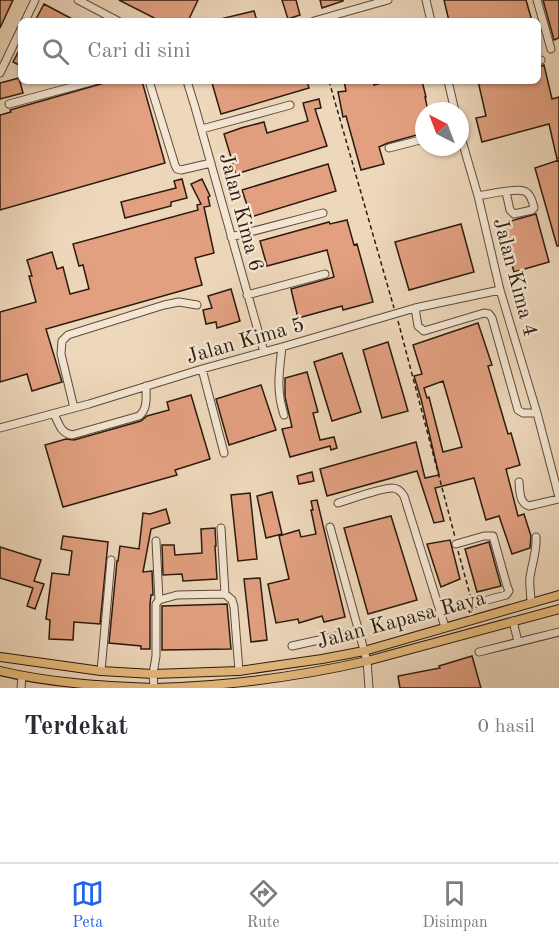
<!DOCTYPE html>
<html lang="id">
<style>
body{margin:0;font-family:"Old Standard TT",serif;background:#f7f7f7;color:#2b2b33}
.compass{position:absolute;left:415px;top:102px;width:54px;height:54px;border-radius:50%;background:#fff;box-shadow:0 2px 4px #0004;rotate:318deg}
.list{margin:0;padding:0;list-style:none}
h2{display:flex;justify-content:space-between;align-items:center;height:78px;margin:0;padding:0 24px;font-size:26px}
h2 small{font-size:20px;font-weight:400;color:#7c7c81}
.icon{flex:none;width:33px;height:33px;fill:none;stroke:currentColor;stroke-width:2;stroke-linecap:round;stroke-linejoin:round}
.map{position:relative;flex:none;width:559px;height:688px;overflow:hidden}
.search{position:absolute;background:#fff;box-shadow:0 2px 4px #0004;left:18px;right:18px;top:18px;height:66px;display:flex;align-items:center;gap:15px;box-sizing:border-box;padding:0 21px;border-radius:9px;color:#7c7c81;font-size:22px}
.sheet{height:174px;background:#fff}
nav{display:flex;justify-content:space-around;align-items:center;box-sizing:border-box;height:84px;border-top:2px solid #e1e1e2;background:#fff;font-size:16px;color:#7c7c81}
nav a{display:grid;justify-items:center;gap:3px}
nav .on{color:#2563eb}
.map>svg:first-child{display:block}
.building{fill:#e2a080;stroke:#2b1a0f;stroke-width:1.5;fill-rule:evenodd}
.lines{fill:none;stroke-linecap:round;stroke-linejoin:round}
.minor-casing{stroke:#5c4a3a;stroke-width:9}
.major-casing{stroke:#2b1a0f;stroke-width:10}
.path{stroke:#2b1a0f;stroke-width:1.5;stroke-dasharray:4.5 3;stroke-linecap:butt}
.minor{stroke:#f4e6d3;stroke-width:7}
.major{stroke:#e7bc7e;stroke-width:8}
.labels{text-anchor:middle;stroke-width:5;stroke-linejoin:round;paint-order:stroke}
.street-label{font-size:21px;fill:#2b1a0f;stroke:#f4e6d3}
</style>
<div class="map">
<svg width="559" height="688" viewBox="0 0 559 688">
<rect width="100%" height="100%" fill="#eed8bb"/>
<filter id="stains"><feTurbulence type="fractalNoise" baseFrequency=".00333" numOctaves="4"/><feColorMatrix values="0 0 0 0 .2 0 0 0 0 .09 0 0 0 0 .02 0 0 0 .5 -.17"/></filter>
<radialGradient id="worn" r=".72"><stop offset=".6" stop-color="#630" stop-opacity="0"/><stop offset="1" stop-color="#630" stop-opacity=".3"/></radialGradient>
<!-- building -->
<path class="building" d="M0 0H13L0 28Z
M119 0H198L188 21H160Z
M282 0H296L300 15 288 19Z
M320 0H343V1L322 8Z
M444 0H526L532 21H449Z
M543 0H559V38L554 40Z
M44 4 76 21H35Z
M254 11 257 21H220V19Z
M21 47V66L13 62Z
M544 65 552 99 559 97V158L557 159 549 124 482 142 476 118 486 116 478 81H538V67Z
M19 78 23 93 0 99V83Z
M111 81H142L165 163 0 210V115L11 112 10 110Z
M218 81H307L309 88 221 114 212 83Z
M344 81H373L374 85 388 81H422L426 97H425L428 111H424V133L388 143 379 147 384 164 361 170 346 116 343 117 338 92 346 91Z
M319 99 321 108 315 109 327 146 236 174 224 134 241 128 264 122 267 133 308 121 303 103Z
M559 160V246H557L535 168Z
M328 164 336 191 251 217 242 190Z
M182 179 187 198 171 202V206L125 218 121 202 176 188 174 181Z
M202 179 210 196 208 197 210 206 204 207 214 253 195 258 202 285 46 329 62 382 32 391 27 374 0 382V312L36 302 29 276H32L27 260 52 252 57 269 63 267 70 294 89 289 83 265 79 266 73 244 198 210 197 205 201 204 191 184Z
M536 214 549 262 514 272 500 224Z
M347 220 354 245 357 244 373 302 343 310 342 306 298 318 291 289 334 277 327 250 267 266 260 241 329 222 330 224Z
M461 224 474 272 409 290 395 242Z
M231 289 240 321 217 328 216 322 206 324 203 310 212 308 208 296Z
M478 323 492 365 488 366 508 434 511 433 520 465 506 469 518 516 524 514 531 536 530 548 512 554 499 516 486 520 474 478 435 488 444 521 434 523 417 471 327 496 320 469 416 442 425 478 439 475 421 399 414 376 422 374 413 345ZM443 381 462 447 443 452 429 397 427 398 424 388Z
M388 342 408 411 382 418 363 350Z
M342 353 361 412 332 421 314 362Z
M307 372 318 412 313 413 320 440 334 437 337 448 331 450 330 446 290 457 282 429 292 427 285 397V378Z
M261 385 276 430 229 445 216 399Z
M191 395 210 459 175 470 177 475 63 507 45 445 66 439 74 440 141 421 147 416 169 410 167 402Z
M312 472 314 481 299 484 297 476Z
M272 492 282 534 266 538 257 496Z
M250 493 257 559 238 561 231 495Z
M317 500 345 617 324 622 322 616 299 623 298 619 276 623 268 584 289 579 279 536 299 530 301 537 316 534 311 510H313L311 501Z
M166 509 170 523 151 529 143 572 152 571 153 595H151L150 604V649H141V646L109 643 117 561H118L120 546 139 549 143 513 150 514Z
M391 516 417 600 368 614 344 528Z
M215 528 216 546H215L217 579 183 581 182 574 163 575 162 545H174L175 555 202 553 201 529Z
M63 536 108 542 100 624 74 622 73 640 49 639 50 620 46 619 52 573 69 575 72 551 61 549Z
M450 540 460 579 441 587 427 544Z
M489 542 501 586 477 592 465 549Z
M0 547 41 560 34 581 44 584 35 609 27 606 33 588 0 578Z
M260 578 267 640 251 642 244 579Z
M227 604 231 649 162 650V606Z
M472 656 481 688H400L398 676 440 668 439 666Z"/>
<g class="lines">
<!-- minor casing -->
<g class="minor-casing">
<path id="minor" d="M78 0 118 21
M426 0 431 21
M537 0 551 49
M25 21 35 0
M314 21 388 0
M538 61 541 60
M0 73 21 29
M149 81 175 165 177 169 181 170 211 163
M187 81 195 107 264 352
M448 81 455 111
M9 104 94 81
M202 129 290 105
M460 134 478 196 500 290 537 413 559 497
M389 148 424 139
M478 196C488 194 516 188 524 191 530 193 533 203 534 208L532 210 514 214 510 210 506 192
M231 237 323 213
M247 295 325 274
M415 308 418 326 424 331 484 313 489 314 492 318 518 410 523 413H537
M282 347C279 373 276 390 284 415
M202 369 224 453
M74 408 61 354 62 341 68 335 164 305 179 302 197 305
M54 414C59 423 60 433 72 435L139 416C148 409 146 397 146 386
M0 428 89 404 202 369 282 347 415 308 500 290
M519 482C520 491 519 503 529 506L559 499
M338 503C351 499 381 488 392 488 398 488 401 491 404 496L445 627
M330 527 367 661 369 688
M221 528 225 594
M156 541 159 600
M456 544 484 536H493L507 586 509 591 506 595 472 604
M531 603C531 594 529 585 530 577 532 563 537 551 536 537
M513 621 518 642
M292 646 359 631
M479 652 559 632
M101 671 111 560
M21 688 22 676
M154 688 153 674 156 656V604L159 600 177 595 225 594 232 600 234 607 239 671"/>
</g>
<!-- major casing -->
<g class="major-casing">
<path id="major" d="M0 657 101 671 153 674 239 671 322 659 364 651 559 595
M0 671C50 683 102 686 154 688
M155 688C227 686 297 677 367 661L559 609"/>
</g>
<!-- path -->
<path class="path" d="M329 81 394 308
M398 321 455 537
M458 551 471 598"/>
<!-- minor -->
<use href="#minor" class="minor"/>
<!-- major -->
<use href="#major" class="major"/>
</g>
<g class="labels">
<!-- street labels -->
<g class="street-label">
<text transform="translate(242 212) rotate(75)" y="7">Jalan Kima 6</text>
<text transform="translate(516 277) rotate(75)" y="7">Jalan Kima 4</text>
<text transform="translate(245 340) rotate(-16)" y="7">Jalan Kima 5</text>
<text transform="translate(401 619) rotate(-15)" y="7">Jalan Kapasa Raya</text>
</g>
</g>
<rect width="100%" height="100%" filter="url(#stains)"/>
<rect width="100%" height="100%" fill="url(#worn)"/>
</svg>
<svg class="compass" viewBox="-18 -18 36 36"><path d="M0-13l5 13h-10z" fill="#e53935"/><path d="M0 13l5-13h-10z" fill="#7c7c81"/></svg>
<div class="search"><svg class="icon" aria-label="search" viewBox="0 0 24 24"><circle cx="10" cy="10" r="6"/><path d="M15 15l6 6"/></svg>Cari di sini</div>
</div>
<section class="sheet">
<h2>Terdekat<small>0 hasil</small></h2>
<ul class="list">
</ul>
</section>
<nav>
<a class="on"><svg class="icon" aria-label="map" viewBox="0 0 24 24"><path d="M3 6l6-2 6 2 6-2v14l-6 2-6-2-6 2zM9 4v14M15 6v14"/></svg>Peta</a>
<a><svg class="icon" aria-label="directions" viewBox="0 0 24 24"><path d="M12 3l9 9-9 9-9-9zM9 14v-3h6M13 9l2 2-2 2"/></svg>Rute</a>
<a><svg class="icon" aria-label="saved" viewBox="0 0 24 24"><path d="M7 4h10v16l-5-4-5 4z"/></svg>Disimpan</a>
</nav>
